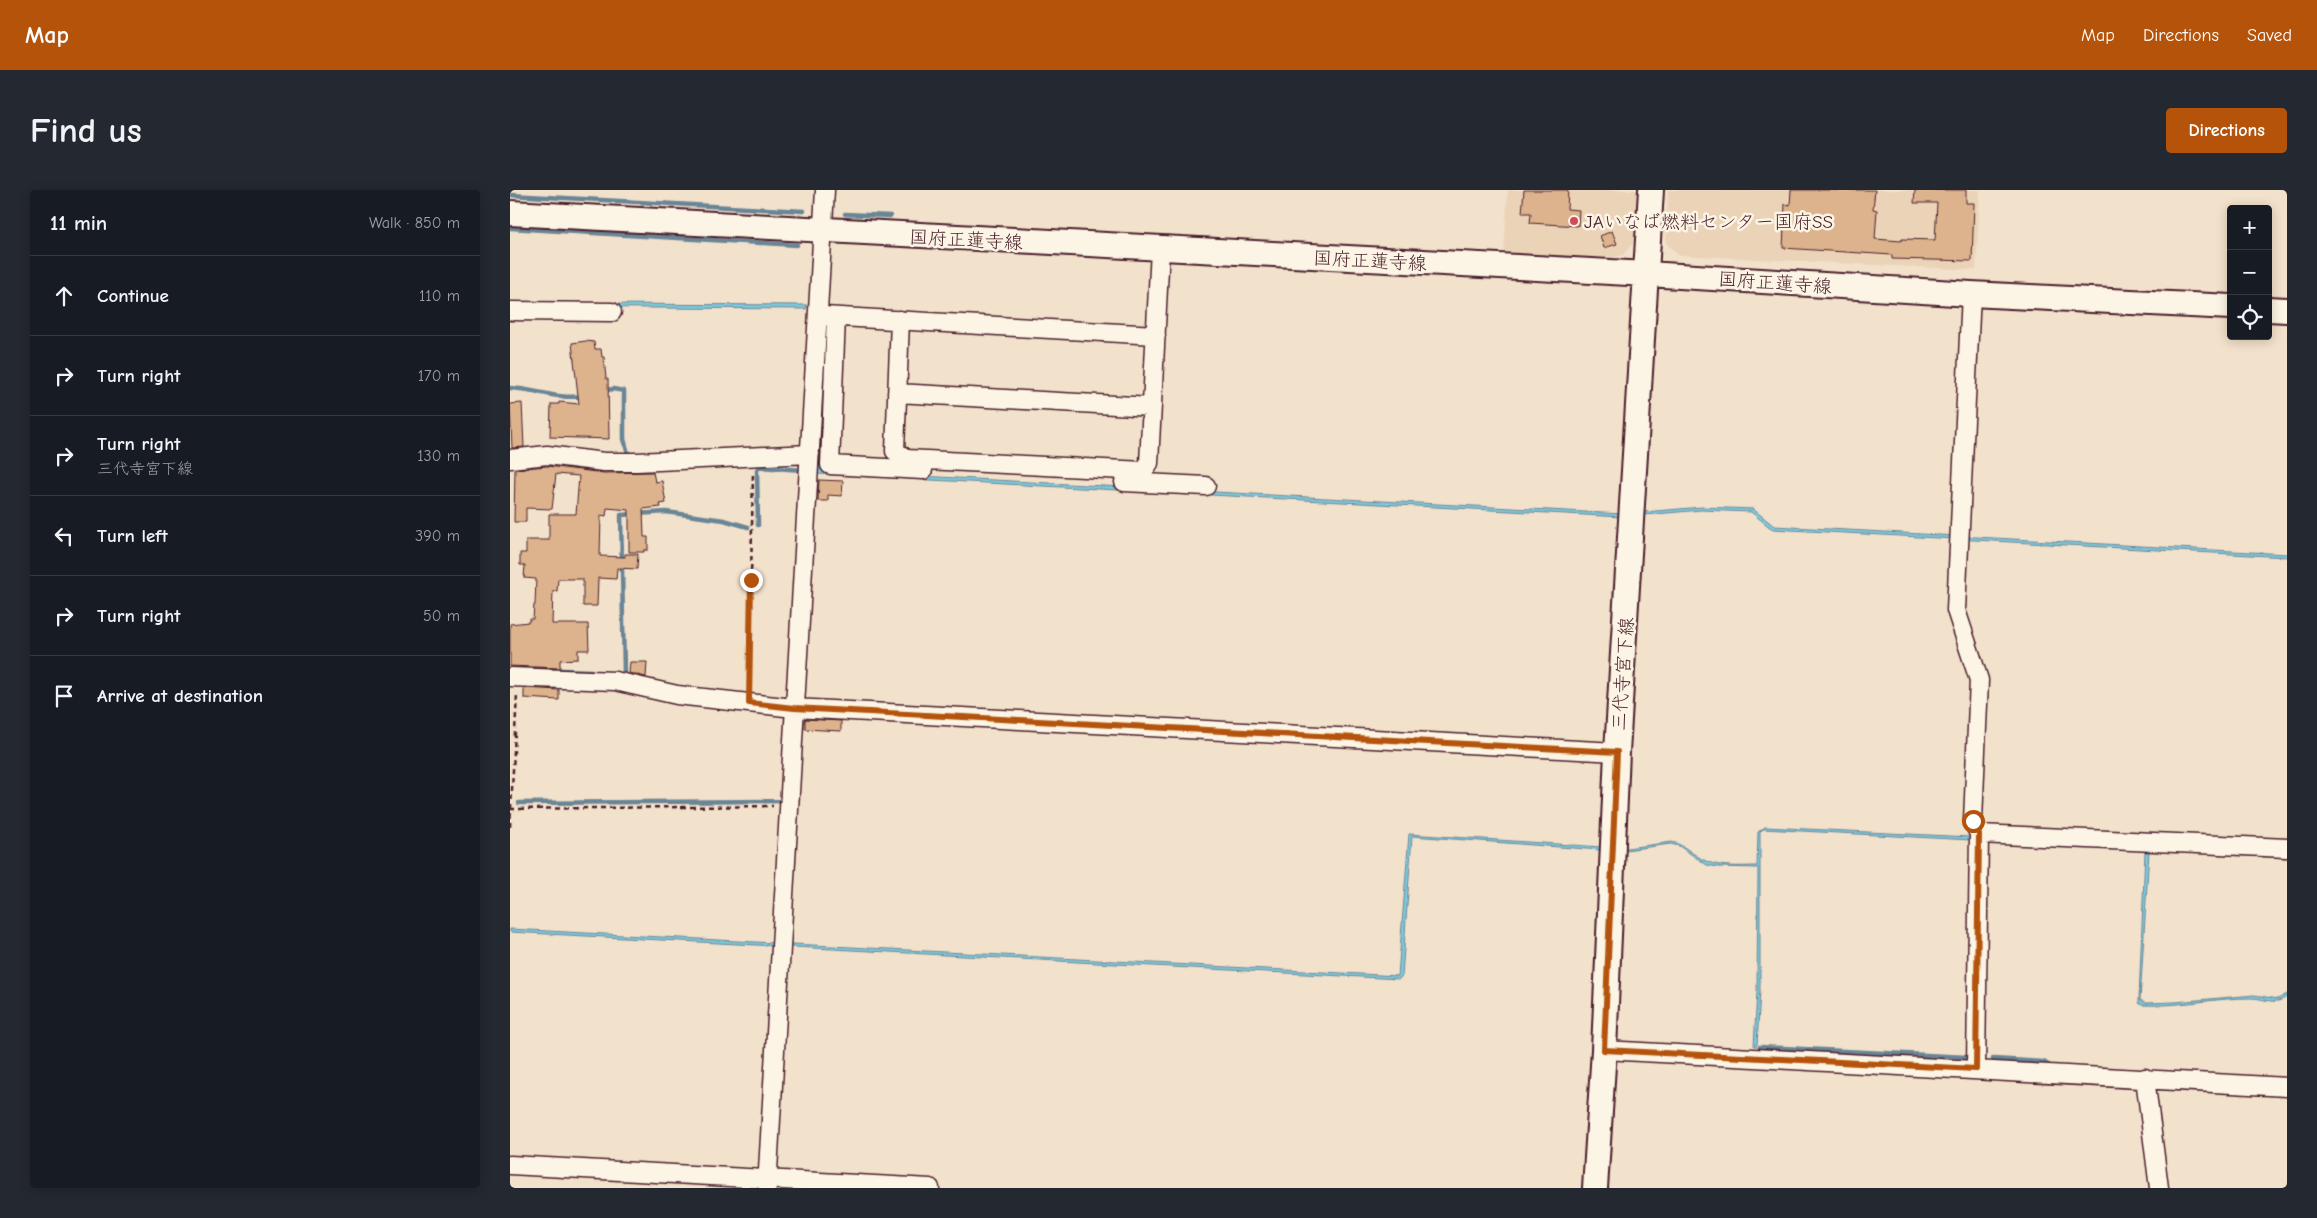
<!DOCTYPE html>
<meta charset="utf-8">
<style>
body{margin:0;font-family:"Comic Neue","Klee One",sans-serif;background:#242831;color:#f1f3f6}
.controls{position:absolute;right:15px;top:15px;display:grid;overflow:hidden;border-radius:5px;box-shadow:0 2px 12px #0003}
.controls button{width:45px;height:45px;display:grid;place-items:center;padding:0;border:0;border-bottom:1px solid #363941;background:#171b24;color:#f1f3f6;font:25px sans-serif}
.stop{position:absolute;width:15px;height:15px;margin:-11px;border:4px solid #b45309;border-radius:50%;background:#fff}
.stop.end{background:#b45309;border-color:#fff;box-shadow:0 1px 5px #0008}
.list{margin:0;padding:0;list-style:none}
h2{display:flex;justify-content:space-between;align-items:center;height:65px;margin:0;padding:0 20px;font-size:21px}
h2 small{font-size:16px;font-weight:400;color:#9ea1a6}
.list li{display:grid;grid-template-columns:32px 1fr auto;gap:15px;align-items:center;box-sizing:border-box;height:80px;padding:0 20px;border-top:1px solid #363941}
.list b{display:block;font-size:19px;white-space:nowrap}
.list p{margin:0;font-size:16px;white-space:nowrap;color:#9ea1a6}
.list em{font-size:16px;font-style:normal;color:#9ea1a6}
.icon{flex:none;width:28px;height:28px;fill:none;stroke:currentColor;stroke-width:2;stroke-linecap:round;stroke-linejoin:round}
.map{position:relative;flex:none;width:1777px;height:998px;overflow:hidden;border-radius:5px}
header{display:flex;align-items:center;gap:30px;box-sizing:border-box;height:70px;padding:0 25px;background:#b45309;color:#fff}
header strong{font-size:24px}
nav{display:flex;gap:28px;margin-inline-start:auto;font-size:18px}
.intro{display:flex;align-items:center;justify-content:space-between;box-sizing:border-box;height:120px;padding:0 30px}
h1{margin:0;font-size:35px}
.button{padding:12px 22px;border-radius:5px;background:#b45309;color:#fff;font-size:18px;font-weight:700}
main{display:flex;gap:30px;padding:0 30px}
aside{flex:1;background:#171b24;border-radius:5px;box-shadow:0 2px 12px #0003}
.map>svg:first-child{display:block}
.built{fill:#ebd3b8}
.water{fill:#7dc9dd;stroke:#698596}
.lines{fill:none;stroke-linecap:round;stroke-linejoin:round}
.stream{stroke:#698596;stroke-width:4.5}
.building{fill:#dcb38d;stroke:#4a1f2b}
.minor-casing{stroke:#4a1f2b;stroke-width:21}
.secondary-casing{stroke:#4a1f2b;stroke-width:28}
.path{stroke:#4a1f2b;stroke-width:2.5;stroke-dasharray:5 4;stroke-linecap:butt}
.minor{stroke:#fcf5e5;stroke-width:18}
.secondary{stroke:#fcf5e5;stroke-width:24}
.route{stroke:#b45309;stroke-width:6}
.poi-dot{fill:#d1495b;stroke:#fcf5e5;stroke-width:2}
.labels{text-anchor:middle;stroke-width:5;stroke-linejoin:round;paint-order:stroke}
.poi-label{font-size:19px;fill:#4a1f2b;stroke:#fcf5e5;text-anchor:start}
.street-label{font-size:19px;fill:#4a1f2b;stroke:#fcf5e5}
</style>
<header>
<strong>Map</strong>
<nav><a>Map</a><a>Directions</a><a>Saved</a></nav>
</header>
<div class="intro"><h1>Find us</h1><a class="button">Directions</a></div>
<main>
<aside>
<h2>11 min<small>Walk · 850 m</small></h2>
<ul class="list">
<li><svg class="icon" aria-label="ahead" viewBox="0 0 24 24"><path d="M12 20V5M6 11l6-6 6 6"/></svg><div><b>Continue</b></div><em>110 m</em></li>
<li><svg class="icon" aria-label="right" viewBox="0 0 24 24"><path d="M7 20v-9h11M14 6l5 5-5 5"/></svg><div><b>Turn right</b></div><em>170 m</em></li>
<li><svg class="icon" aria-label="right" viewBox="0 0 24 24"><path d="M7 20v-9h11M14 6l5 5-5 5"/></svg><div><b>Turn right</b><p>三代寺宮下線</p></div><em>130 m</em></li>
<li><svg class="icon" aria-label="left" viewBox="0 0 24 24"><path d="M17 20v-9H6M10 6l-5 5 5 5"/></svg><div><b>Turn left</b></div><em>390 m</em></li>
<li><svg class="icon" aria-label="right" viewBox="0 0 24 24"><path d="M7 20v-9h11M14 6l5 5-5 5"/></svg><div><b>Turn right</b></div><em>50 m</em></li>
<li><svg class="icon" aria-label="arrive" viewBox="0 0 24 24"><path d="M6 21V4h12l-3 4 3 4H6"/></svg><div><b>Arrive at destination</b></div></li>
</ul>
</aside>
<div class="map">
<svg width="1777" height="998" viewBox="0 0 1777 998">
<rect width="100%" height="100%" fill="#f2e1cb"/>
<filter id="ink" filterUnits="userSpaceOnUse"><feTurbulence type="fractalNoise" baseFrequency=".02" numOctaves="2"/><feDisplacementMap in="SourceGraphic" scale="10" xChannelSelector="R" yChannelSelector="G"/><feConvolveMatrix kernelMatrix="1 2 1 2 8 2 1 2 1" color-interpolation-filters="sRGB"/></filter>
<g filter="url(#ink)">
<!-- built -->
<path class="built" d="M998 0H1128L1124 52 1113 65 1102 68 994 63Z
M1157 0H1470L1466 80 1168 65 1156 53 1158 1Z"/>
<!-- water -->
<path class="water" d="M78 114 297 115 296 119 0 117Z
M316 143 320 144 317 281 1112 324V327L308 284Z
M1192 317 1243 319 1264 336 1777 364V367L1262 339 1241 322 1191 320 1134 325V322Z
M1255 637 1460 647 1461 650 1253 639 1250 642V799L1247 856H1244L1247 802 1248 678 1207 677 1197 675 1169 656 1161 654 1116 660 1117 658 1162 652C1175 655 1184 666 1196 671 1212 678 1231 676 1247 676L1248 642Z
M899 644 1091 657 1090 660 902 646 892 786 889 789 0 742V739L888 786Z
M1479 652 1777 665V668L1639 661 1630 810 1636 813 1665 812 1744 805 1768 809 1777 804V807C1764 816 1755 808 1740 808 1704 808 1668 817 1632 815L1629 813V809L1635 661Z"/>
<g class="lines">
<!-- stream -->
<path class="stream" d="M0 5 294 21
M335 24 380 26
M0 38 287 55
M0 198C25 199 48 210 73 206
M92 201 103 199 114 201V249L119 267
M248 335 247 280 249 277 293 280
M24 479 81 481
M109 484H114L111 325 156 322 214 330 238 337
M9 613 273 611V608
M1250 857 1457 867
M1483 869 1534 872 1543 878"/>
</g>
<!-- building -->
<path class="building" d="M1014 0H1058L1057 19 1069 20 1068 36 1020 33 1021 23H1012Z
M1281 0H1365L1363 19 1367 20 1365 49 1391 51 1392 49 1425 50 1427 13H1404L1405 0H1456V13H1464L1462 71 1382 69V65L1273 58 1275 14 1280 15Z
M1102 41 1107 54 1094 58 1090 46Z
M76 151 84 152 85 159H91L92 167H94L96 189H98L99 249 40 247 41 214H49V212L69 214 62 153Z
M12 213 14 257 2 258 0 214Z
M37 276 94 283 143 282 145 292 152 291 156 313 150 314 151 317 133 319 134 347H138V360H134V362H119V320L97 318 96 326 91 325 90 366 115 367V364H128L127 379 107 378 106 389 88 388 87 416H73V389H48L47 401H43L42 434H78L79 460H68V469L50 470V478L0 476V434L19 432V429H23L24 415H25L26 389 14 388 15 375H10V363H16V350H39V324H66L69 286 46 284 42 319 16 318V332H4L5 279Z
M309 290 333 291 332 306 318 305V311H308Z
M120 472H137L136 487 119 483Z
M14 498 49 500V510L14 508Z
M295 529 331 531V541L295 539Z"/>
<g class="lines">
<!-- minor casing -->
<g class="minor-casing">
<path id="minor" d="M1461 104 1446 420 1469 490 1463 631 1469 644 1466 879
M0 121 102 122
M314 126 646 145
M326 127 320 275 413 280
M390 130 385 261 397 269 634 281 639 273 650 59
M387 203 642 217
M0 269 37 265 94 272H127L300 264
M614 292 696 296
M0 487 105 491 167 505 284 518 1107 562
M1469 644 1777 658
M1094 860 1777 897
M1635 888 1649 998
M0 975 420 998
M257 998 315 0"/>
</g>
<!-- secondary casing -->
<g class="secondary-casing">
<path id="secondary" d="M0 23 1137 84 1461 104 1721 117
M1758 119 1777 120
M1085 998 1094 860 1107 562 1141 0"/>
</g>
<!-- path -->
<path class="path" d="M239 497 243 282
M0 619 263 616
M0 637 7 504"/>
<!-- minor -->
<use href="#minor" class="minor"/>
<!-- secondary -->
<use href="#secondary" class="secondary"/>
</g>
</g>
<g class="lines" filter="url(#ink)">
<!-- route -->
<path class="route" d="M241 390 239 513 284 518 1107 562 1094 860 1466 879 1469 644 1463 631"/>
</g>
<!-- markers -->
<circle class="poi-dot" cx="1064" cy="31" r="5"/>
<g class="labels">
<!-- poi labels -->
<g class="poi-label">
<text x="1074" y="38">JAいなば燃料センター国府SS</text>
</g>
<!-- street labels -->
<g class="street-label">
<text transform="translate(456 49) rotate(3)" y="7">国府正蓮寺線</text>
<text transform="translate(860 70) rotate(3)" y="7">国府正蓮寺線</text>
<text transform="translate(1265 92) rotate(4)" y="7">国府正蓮寺線</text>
<text transform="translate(1112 484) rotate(-86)" y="7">三代寺宮下線</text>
</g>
</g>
</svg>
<div class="controls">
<button>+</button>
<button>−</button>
<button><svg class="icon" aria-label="locate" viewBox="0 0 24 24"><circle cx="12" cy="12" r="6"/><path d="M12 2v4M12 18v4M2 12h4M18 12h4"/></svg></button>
</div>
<div class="stop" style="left:1463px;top:631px"></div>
<div class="stop end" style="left:241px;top:390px"></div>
</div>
</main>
